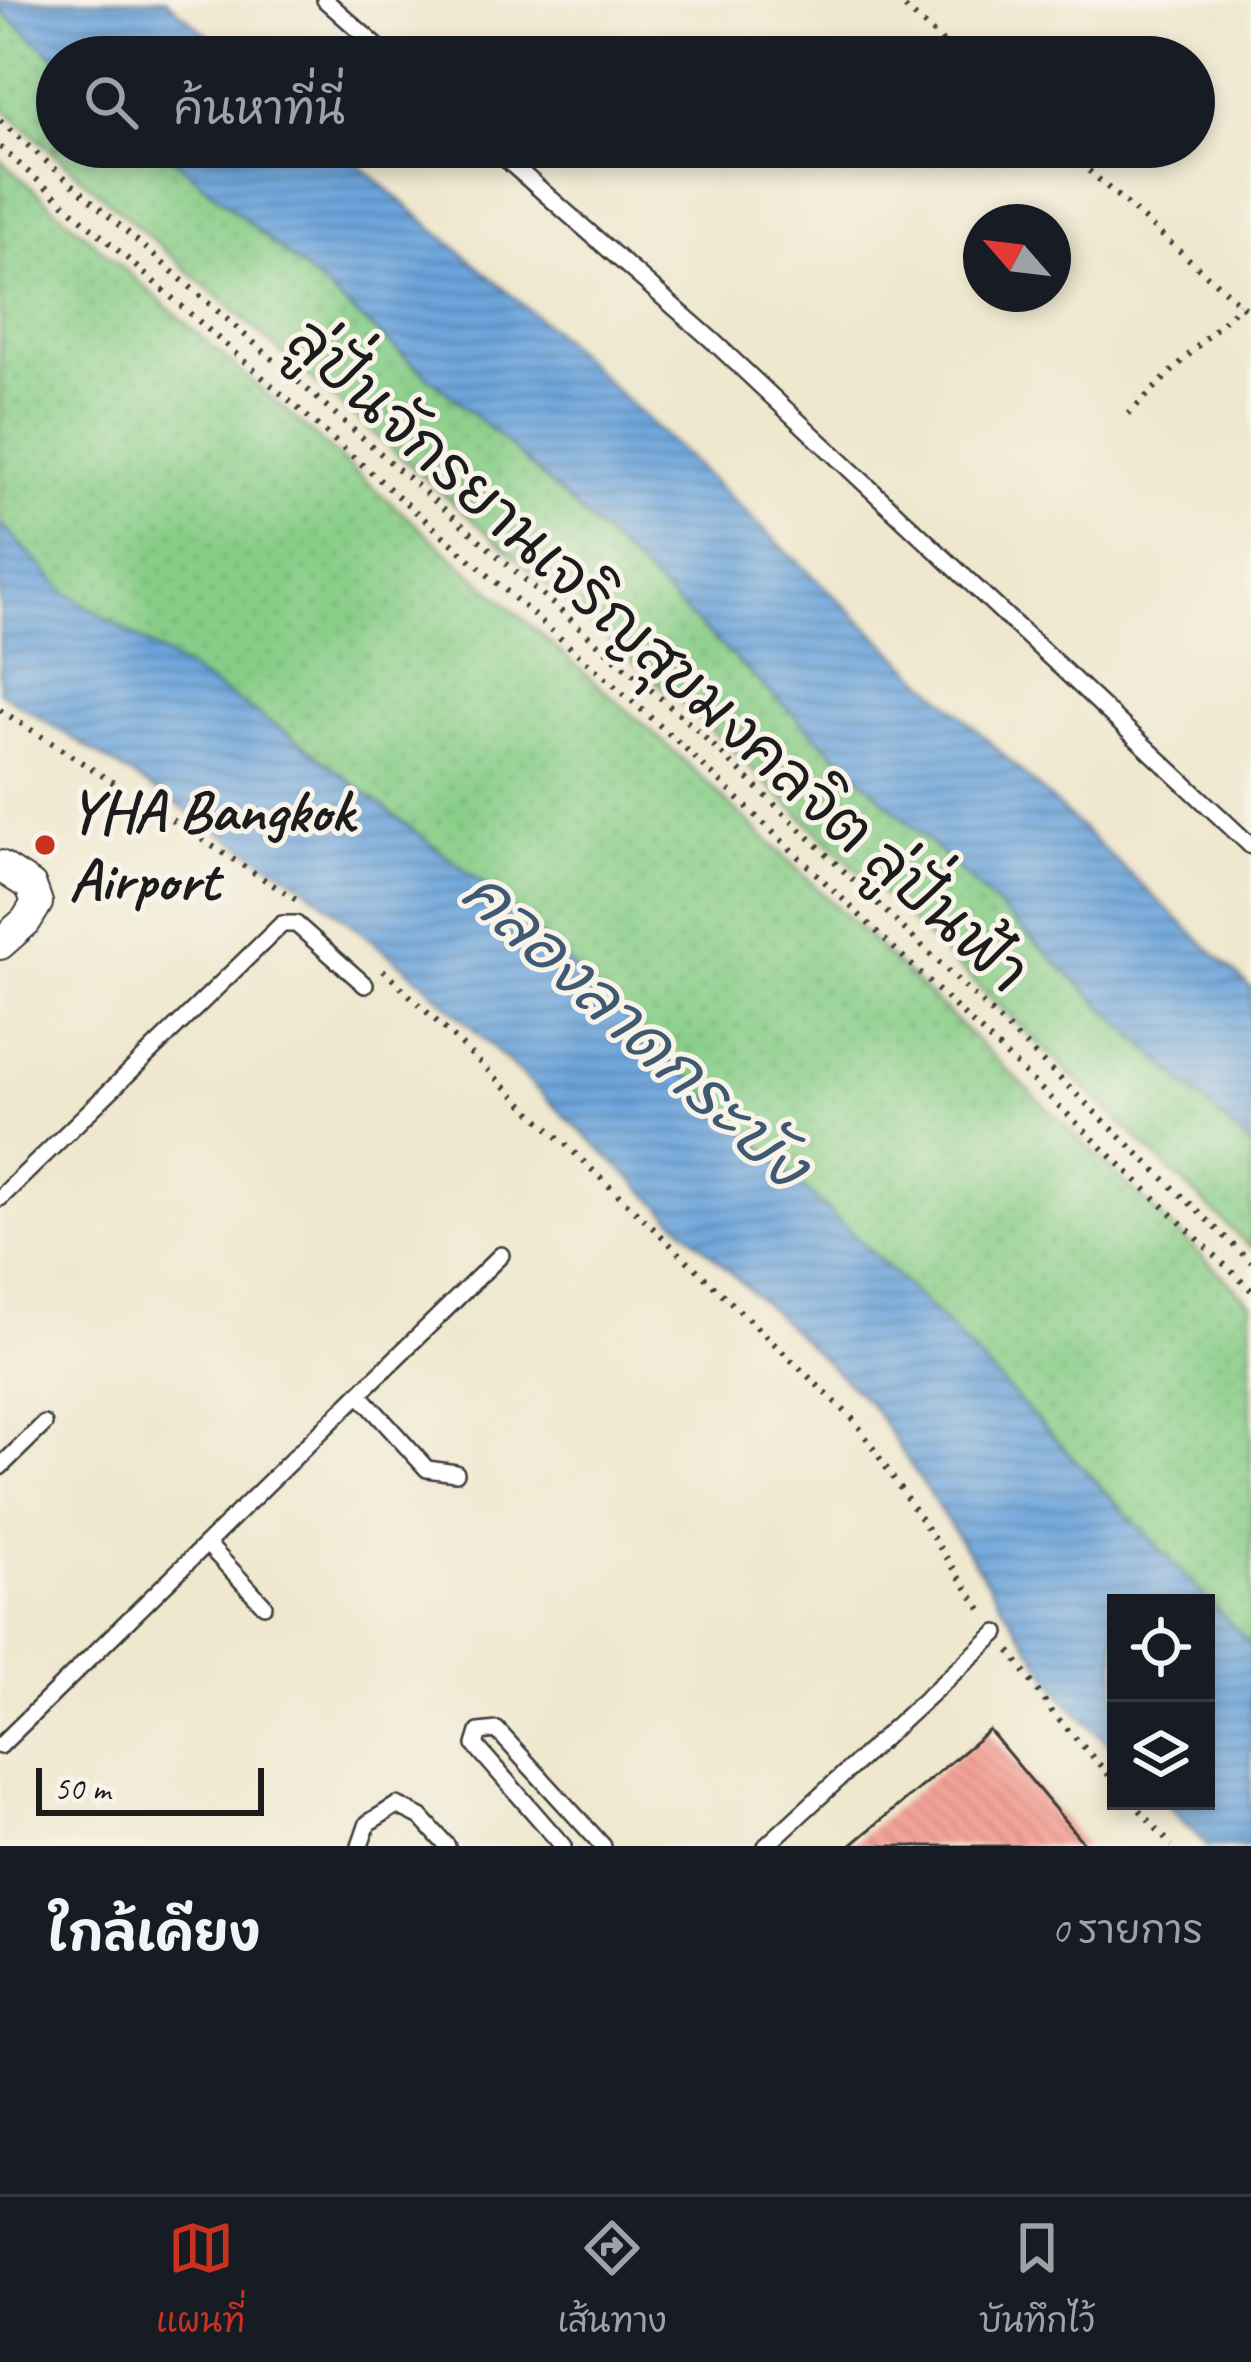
<!DOCTYPE html>
<html lang="th">
<meta charset="utf-8">
<style>
body{margin:0;font-family:Caveat,"Playpen Sans Thai",sans-serif;background:#242831;color:#f1f3f6}
.controls{position:absolute;right:36px;bottom:36px;display:grid;overflow:hidden;border-radius:0px;box-shadow:0 6px 18px #0003}
.controls button{width:108px;height:108px;display:grid;place-items:center;padding:0;border:0;border-bottom:3px solid #363941;background:#171b24;color:#f1f3f6;font:60px sans-serif}
.compass{position:absolute;left:963px;top:204px;width:108px;height:108px;border-radius:50%;background:#171b24;box-shadow:0 6px 18px #0003;rotate:298deg}
.scale{position:absolute;left:36px;bottom:30px;width:228px;box-sizing:border-box;padding-left:12px;border:6px solid #1c1c1c;border-top:0;font-size:33px;line-height:42px;white-space:nowrap;color:#1c1c1c;-webkit-text-stroke:9px #f7f3e8;paint-order:stroke}
.list{margin:0;padding:0;list-style:none}
h2{display:flex;justify-content:space-between;align-items:center;height:156px;margin:0;padding:0 48px;font-size:51px}
h2 small{font-size:39px;font-weight:400;color:#9ea1a6}
.icon{flex:none;width:66px;height:66px;fill:none;stroke:currentColor;stroke-width:2;stroke-linecap:round;stroke-linejoin:round}
.map{position:relative;flex:none;width:1251px;height:1846px;overflow:hidden}
.search{position:absolute;background:#171b24;box-shadow:0 6px 18px #0003;left:36px;right:36px;top:36px;height:132px;display:flex;align-items:center;gap:30px;box-sizing:border-box;padding:0 42px;border-radius:66px;color:#9ea1a6;font-size:45px}
.sheet{height:348px;background:#171b24}
nav{display:flex;justify-content:space-around;align-items:center;box-sizing:border-box;height:168px;border-top:3px solid #363941;background:#171b24;font-size:33px;color:#9ea1a6}
nav a{display:grid;justify-items:center;gap:6px}
nav .on{color:#c8321e}
.map>svg:first-child{display:block}
.grass{fill:url(#grass-dots);stroke:#527452;stroke-width:3}
.water{fill:url(#water-rules);stroke:#44607c;stroke-width:3}
.building{fill:url(#building-back-hatch)}
.lines{fill:none;stroke-linecap:round;stroke-linejoin:round}
.service-casing{stroke:#3c3a37;stroke-width:20}
.minor-casing{stroke:#3c3a37;stroke-width:34}
.path{stroke:#3c3a37;stroke-width:6;stroke-dasharray:3 9;stroke-linecap:butt}
.service{stroke:#fff;stroke-width:15}
.minor{stroke:#fff;stroke-width:30}
.poi-dot{fill:#c8321e;stroke:#f7f3e8;stroke-width:4.5}
.labels{text-anchor:middle;stroke-width:10;stroke-linejoin:round;paint-order:stroke}
.street-label{font-size:60px;fill:#1c1c1c;stroke:#f7f3e8}
.poi-label{font-size:60px;font-weight:bold;fill:#1c1c1c;stroke:#f7f3e8;text-anchor:start}
.water-label{font-size:63px;font-style:italic;fill:#405972;stroke:#f7f3e8}
</style>
<div class="map">
<svg width="1251" height="1846" viewBox="0 0 1251 1846">
<defs>
<pattern id="grass-dots" width="8" height="8" patternUnits="userSpaceOnUse" patternTransform="scale(3)"><rect width="8" height="8" fill="#87cd87"/><path d="M2 2h.1M6 6h.1" fill="none" stroke="#74af74" stroke-width="1.8" stroke-linecap="round"/></pattern>
<pattern id="water-rules" width="6" height="5" patternUnits="userSpaceOnUse" patternTransform="scale(3)"><rect width="6" height="5" fill="#6ca4db"/><path d="M0 2.5h6" fill="none" stroke="#5885b1"/></pattern>
<pattern id="building-back-hatch" width="6" height="6" patternUnits="userSpaceOnUse" patternTransform="scale(3)"><rect width="6" height="6" fill="#f4a398"/><path d="M-1 5l2 2M0 0l6 6M5-1l2 2" fill="none" stroke="#d18c82"/></pattern>
</defs>
<rect width="100%" height="100%" fill="#f7f3e8"/>
<filter id="ink" filterUnits="userSpaceOnUse"><feTurbulence type="fractalNoise" baseFrequency=".00833" numOctaves="2"/><feDisplacementMap in="SourceGraphic" scale="24" xChannelSelector="R" yChannelSelector="G"/><feConvolveMatrix kernelMatrix="1 2 1 2 8 2 1 2 1" color-interpolation-filters="sRGB"/></filter>
<filter id="wash" filterUnits="userSpaceOnUse"><feTurbulence type="fractalNoise" baseFrequency=".004" numOctaves="4" result="noise"/><feDisplacementMap in="SourceGraphic" scale="48" xChannelSelector="R" yChannelSelector="G"/><feGaussianBlur stdDeviation="2.7" result="paint"/><feColorMatrix in="noise" values="0 0 0 0 0 0 0 0 0 0 0 0 0 0 0 0 0 1.4 0 .05"/><feComposite in="paint" operator="in"/></filter>
<g filter="url(#wash)">
<rect width="100%" height="100%" fill="#efe7ce"/>
<!-- grass -->
<path class="grass" d="M0 10 57 59V147H160L503 440 1251 1146V1248L703 722 0 106Z
M0 160 676 753 1251 1303V1645L937 1315 500 897 289 734 67 593 0 522Z"/>
<!-- water -->
<path class="water" d="M0 0H167L233 57 57 59 0 10Z
M160 147H338L552 330 1251 988V1146L503 440Z
M0 522 67 593 289 734 500 897 937 1315 1251 1645V1846H1207L1164 1801H1206V1603H1116V1752L1062 1696 871 1405 421 980 302 884 0 692Z"/>
<g id="blocks">
<!-- building -->
<path class="building" d="M989 1730 1086 1846H850Z"/>
</g>
</g>
<g filter="url(#ink)">
<use href="#blocks" fill-opacity="0" stroke="#3c3a37" stroke-width="3"/>
<g class="lines">
<!-- service casing -->
<g class="service-casing">
<path id="service" d="M325 0 389 57
M492 147 714 342 1251 846
M0 1198 282 924H296L365 985
M360 1395 427 1469 456 1473
M0 1467 44 1424
M207 1544 264 1605
M0 1746 501 1255
M360 1846 368 1823 397 1805 421 1817 447 1846
M563 1846 475 1745 479 1732 497 1730 603 1846
M766 1846 997 1633"/>
</g>
<!-- minor casing -->
<g class="minor-casing">
<path id="minor" d="M0 866 31 886 37 903 26 921 0 944"/>
</g>
<!-- path -->
<path class="path" d="M896 0 960 57
M0 121 697 730 1251 1262
M0 147 683 746 1251 1290
M1062 147 1251 314
M1128 414 1240 305
M0 710 298 901
M383 970 855 1421 985 1615
M1010 1651 1053 1713 1116 1783
M1132 1801 1172 1846"/>
<!-- service -->
<use href="#service" class="service"/>
<!-- minor -->
<use href="#minor" class="minor"/>
</g>
</g>
<!-- markers -->
<circle class="poi-dot" cx="45" cy="845" r="12"/>
<g class="labels">
<!-- street labels -->
<g class="street-label">
<text transform="translate(659 655) rotate(42)" y="21">ลู่ปั่นจักรยานเจริญสุขมงคลจิต ลู่ปั่นฟ้า</text>
</g>
<!-- poi labels -->
<g class="poi-label">
<text x="69" y="831">YHA Bangkok<tspan x="69" dy="69">Airport</tspan></text>
</g>
<!-- water labels -->
<g class="water-label">
<text transform="translate(636 1028) rotate(42)" y="22">คลองลาดกระบัง</text>
</g>
</g>
</svg>
<div class="controls">
<button><svg class="icon" aria-label="locate" viewBox="0 0 24 24"><circle cx="12" cy="12" r="6"/><path d="M12 2v4M12 18v4M2 12h4M18 12h4"/></svg></button>
<button><svg class="icon" aria-label="layers" viewBox="0 0 24 24"><path d="M12 4l9 5-9 5-9-5zM3 14l9 5 9-5"/></svg></button>
</div>
<svg class="compass" viewBox="-18 -18 36 36"><path d="M0-13l5 13h-10z" fill="#e53935"/><path d="M0 13l5-13h-10z" fill="#9ea1a6"/></svg>
<div class="scale">50 m</div>
<div class="search"><svg class="icon" aria-label="search" viewBox="0 0 24 24"><circle cx="10" cy="10" r="6"/><path d="M15 15l6 6"/></svg>ค้นหาที่นี่</div>
</div>
<section class="sheet">
<h2>ใกล้เคียง<small>0 รายการ</small></h2>
<ul class="list">
</ul>
</section>
<nav>
<a class="on"><svg class="icon" aria-label="map" viewBox="0 0 24 24"><path d="M3 6l6-2 6 2 6-2v14l-6 2-6-2-6 2zM9 4v14M15 6v14"/></svg>แผนที่</a>
<a><svg class="icon" aria-label="directions" viewBox="0 0 24 24"><path d="M12 3l9 9-9 9-9-9zM9 14v-3h6M13 9l2 2-2 2"/></svg>เส้นทาง</a>
<a><svg class="icon" aria-label="saved" viewBox="0 0 24 24"><path d="M7 4h10v16l-5-4-5 4z"/></svg>บันทึกไว้</a>
</nav>
